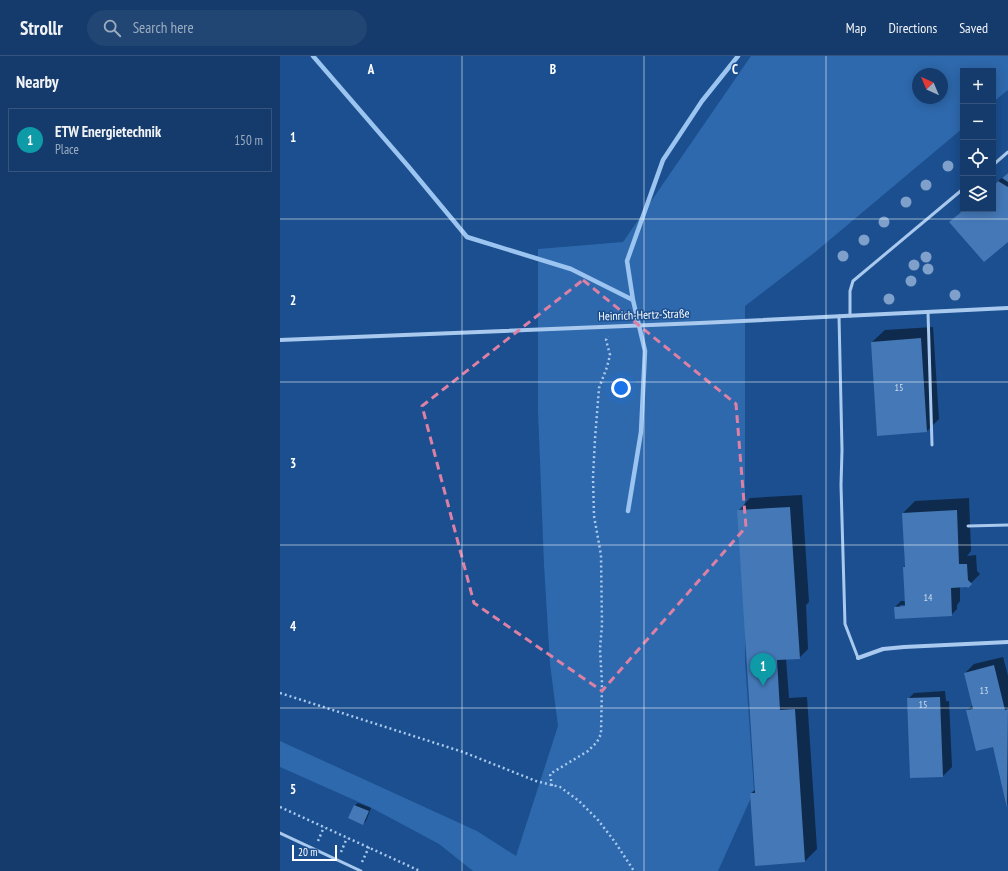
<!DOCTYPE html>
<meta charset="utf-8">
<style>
body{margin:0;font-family:"PT Sans Narrow",sans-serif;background:#214673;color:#f1f3f6}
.controls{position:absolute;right:12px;top:12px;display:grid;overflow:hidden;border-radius:0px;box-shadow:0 2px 10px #0003}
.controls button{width:36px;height:36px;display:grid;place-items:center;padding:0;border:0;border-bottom:1px solid #33557e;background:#143b6b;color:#f1f3f6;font:20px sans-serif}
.compass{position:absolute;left:632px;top:12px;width:36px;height:36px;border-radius:50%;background:#143b6b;box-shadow:0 2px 10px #0003;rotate:316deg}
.scale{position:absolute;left:12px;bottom:10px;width:45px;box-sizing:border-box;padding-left:4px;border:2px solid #fff;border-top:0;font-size:11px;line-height:14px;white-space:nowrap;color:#fff;-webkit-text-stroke:3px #1b4f8f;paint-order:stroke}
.you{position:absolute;left:341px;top:332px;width:14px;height:14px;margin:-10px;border:3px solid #fff;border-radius:50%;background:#1a73e8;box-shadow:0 0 0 6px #1a73e833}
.badge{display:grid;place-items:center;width:26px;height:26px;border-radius:50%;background:#e797bd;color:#fff;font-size:13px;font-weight:700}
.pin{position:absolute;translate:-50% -33px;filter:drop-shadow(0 1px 2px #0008)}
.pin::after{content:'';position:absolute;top:21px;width:14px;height:12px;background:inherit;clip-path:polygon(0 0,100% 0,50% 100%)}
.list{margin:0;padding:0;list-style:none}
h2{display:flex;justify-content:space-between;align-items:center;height:52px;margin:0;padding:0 16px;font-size:17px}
h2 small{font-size:13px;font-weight:400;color:#9dadc1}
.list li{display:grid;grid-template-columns:26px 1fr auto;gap:12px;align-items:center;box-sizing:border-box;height:64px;margin:0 8px 8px;padding:0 8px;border:1px solid #33557e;border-radius:0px}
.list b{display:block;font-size:15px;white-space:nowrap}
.list p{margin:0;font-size:13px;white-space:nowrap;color:#9dadc1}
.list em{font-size:13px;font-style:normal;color:#9dadc1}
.icon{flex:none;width:22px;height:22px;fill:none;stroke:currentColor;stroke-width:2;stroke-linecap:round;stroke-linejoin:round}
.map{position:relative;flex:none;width:728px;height:815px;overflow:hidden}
header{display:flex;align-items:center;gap:24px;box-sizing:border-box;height:56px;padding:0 20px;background:#143b6b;border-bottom:1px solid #33557e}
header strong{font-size:19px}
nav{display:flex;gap:22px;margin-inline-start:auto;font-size:14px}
.search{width:280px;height:36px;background:#214673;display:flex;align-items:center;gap:10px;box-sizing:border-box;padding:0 14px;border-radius:22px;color:#9dadc1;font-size:15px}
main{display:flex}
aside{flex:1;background:#143b6b}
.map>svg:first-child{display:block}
.green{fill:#2e69ad;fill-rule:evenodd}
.shadow{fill:#0007;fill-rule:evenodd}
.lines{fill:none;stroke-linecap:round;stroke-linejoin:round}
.stream{stroke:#9cc4f0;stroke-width:4.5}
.building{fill:#4478b7}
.path{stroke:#a9c9ee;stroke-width:2.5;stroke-dasharray:2 3;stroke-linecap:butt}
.service{stroke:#a9c9ee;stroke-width:3}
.minor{stroke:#a9c9ee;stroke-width:4}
.tree{fill:#7ea0ca}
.marked{fill:none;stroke:#dd80a5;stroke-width:3;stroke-dasharray:8 5;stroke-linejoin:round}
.grid{fill:none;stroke:#fff;stroke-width:1;stroke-opacity:0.55}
.labels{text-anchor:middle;stroke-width:3;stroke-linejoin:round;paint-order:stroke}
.number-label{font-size:10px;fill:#d0dded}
.street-label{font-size:12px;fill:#fff;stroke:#1b4f8f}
.grid-label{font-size:13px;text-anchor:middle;font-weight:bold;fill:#fff;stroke:#1b4f8f;stroke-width:3;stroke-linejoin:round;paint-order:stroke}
</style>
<header>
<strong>Strollr</strong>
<div class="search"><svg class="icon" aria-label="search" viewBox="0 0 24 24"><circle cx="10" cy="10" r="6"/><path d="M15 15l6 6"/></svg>Search here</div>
<nav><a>Map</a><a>Directions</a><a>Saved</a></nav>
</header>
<main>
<aside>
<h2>Nearby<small></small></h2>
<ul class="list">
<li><span class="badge" style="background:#0f9aa8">1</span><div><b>ETW Energietechnik</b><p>Place</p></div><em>150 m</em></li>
</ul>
</aside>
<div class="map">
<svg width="728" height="815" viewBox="0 0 728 815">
<rect width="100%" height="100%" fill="#1b4f8f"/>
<!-- green -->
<path class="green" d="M471 0H728V34L713 46V15H683V72L534 197 465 250V605L474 735 438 815H193L159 788 90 751 0 711V685L197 775 236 800 278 670 270 608 264 509 258 354V193L343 186ZM638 18H662V42H638Z"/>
<!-- shadow -->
<path class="shadow" d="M728 117V185L671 166 685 153H713V129Z
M653 271 659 363 647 375 592 286 605 274Z
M522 439 529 546 526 549 528 593 519 602 506 603 509 642 527 641 537 793 525 805 471 737 476 733 458 455 470 442Z
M689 442 691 495 687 500 696 499 697 515 700 518 688 530 680 531V545L677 549V553L671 559 615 551 621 545H625L624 511 625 510 623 457 635 445ZM620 549H630L620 551Z
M723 601 728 620V750L714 689 687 654 693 649 685 617 694 608Z
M665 635 666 645H669L672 711 663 720 628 643 634 637Z
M78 747 91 752 86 765 83 768 75 749Z"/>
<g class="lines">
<!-- stream -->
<path class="stream" d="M33 0 128 110 187 181 291 213 353 244
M348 455 361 376 365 295 353 244 347 205 383 104 422 45 458 0"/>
</g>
<!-- building -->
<path class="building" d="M728 117V126L722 122Z
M718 125 728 131V186L704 206 669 166 685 153H713V130Z
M641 282 647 376 597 380 591 286Z
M510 451 520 603 497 604 500 654 515 653 525 806 475 810 470 737H475L457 454Z
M677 454 679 508H687L688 524 692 528 688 532 687 531 671 532 672 560 615 563 614 551 625 550 623 511H625L622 457Z
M714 609 725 654 728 653 727 752 713 691 696 695 686 654 693 653 684 617Z
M660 641 663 721 630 722 627 642Z
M74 749 89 755 83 769 68 762Z"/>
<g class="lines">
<!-- path -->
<path class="path" d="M0 637 183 696 256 725 280 731 299 745 318 764 335 786 354 815
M272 730 270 718 308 695 317 686 321 678 322 627 320 593 322 569 321 499 314 460 313 421 315 383 319 332 327 311 330 299 326 284 328 280
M0 751 140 815
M38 785 44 771
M61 796 67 782
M82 806 89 791"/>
<!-- service -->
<path class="service" d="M713 109 728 96
M648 256 652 389
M559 260 562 394 561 429 565 568 578 602
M570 260V235L573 225 683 133
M688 470 728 469
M0 777 81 815"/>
<!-- minor -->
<path class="minor" d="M0 284 420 267 728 252
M578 602 603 593 624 591 728 586"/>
</g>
<!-- trees -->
<g class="tree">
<circle cx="668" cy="110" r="5.5"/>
<circle cx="646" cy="129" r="5.5"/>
<circle cx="626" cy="146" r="5.5"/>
<circle cx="604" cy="166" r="5.5"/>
<circle cx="584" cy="184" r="5.5"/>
<circle cx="563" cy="200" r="5.5"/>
<circle cx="646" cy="201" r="5.5"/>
<circle cx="634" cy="209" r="5.5"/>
<circle cx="648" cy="213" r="5.5"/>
<circle cx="631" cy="225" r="5.5"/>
<circle cx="675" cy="239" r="5.5"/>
<circle cx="609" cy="243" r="5.5"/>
</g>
<!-- marked area -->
<path class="marked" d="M303 224 456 348 466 471 322 635 194 547 142 350Z"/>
<!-- grid -->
<path class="grid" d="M182 0V815M364 0V815M546 0V815M0 163H728M0 326H728M0 489H728M0 652H728"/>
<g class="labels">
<!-- number labels -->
<g class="number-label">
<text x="619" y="335">15</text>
<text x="648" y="545">14</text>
<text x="704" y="638">13</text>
<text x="643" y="652">15</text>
</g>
<!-- street labels -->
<g class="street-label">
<text transform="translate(364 259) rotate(-2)" y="4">Heinrich-Hertz-Straße</text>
</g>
</g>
<g class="grid-label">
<text x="91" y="18">A</text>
<text x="273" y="18">B</text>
<text x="455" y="18">C</text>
<text x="13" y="86">1</text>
<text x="13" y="249">2</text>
<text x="13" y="412">3</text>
<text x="13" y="575">4</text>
<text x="13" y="738">5</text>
</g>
</svg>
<div class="controls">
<button>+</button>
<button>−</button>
<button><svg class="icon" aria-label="locate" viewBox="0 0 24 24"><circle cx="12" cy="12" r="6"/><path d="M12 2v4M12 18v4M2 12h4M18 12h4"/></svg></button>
<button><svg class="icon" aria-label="layers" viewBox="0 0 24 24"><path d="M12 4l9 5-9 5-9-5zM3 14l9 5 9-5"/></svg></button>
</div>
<svg class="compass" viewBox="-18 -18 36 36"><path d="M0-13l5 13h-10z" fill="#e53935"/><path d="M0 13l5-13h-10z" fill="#9dadc1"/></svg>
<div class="scale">20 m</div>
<div class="you"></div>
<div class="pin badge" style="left:483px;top:630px;background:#0f9aa8">1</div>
</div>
</main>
